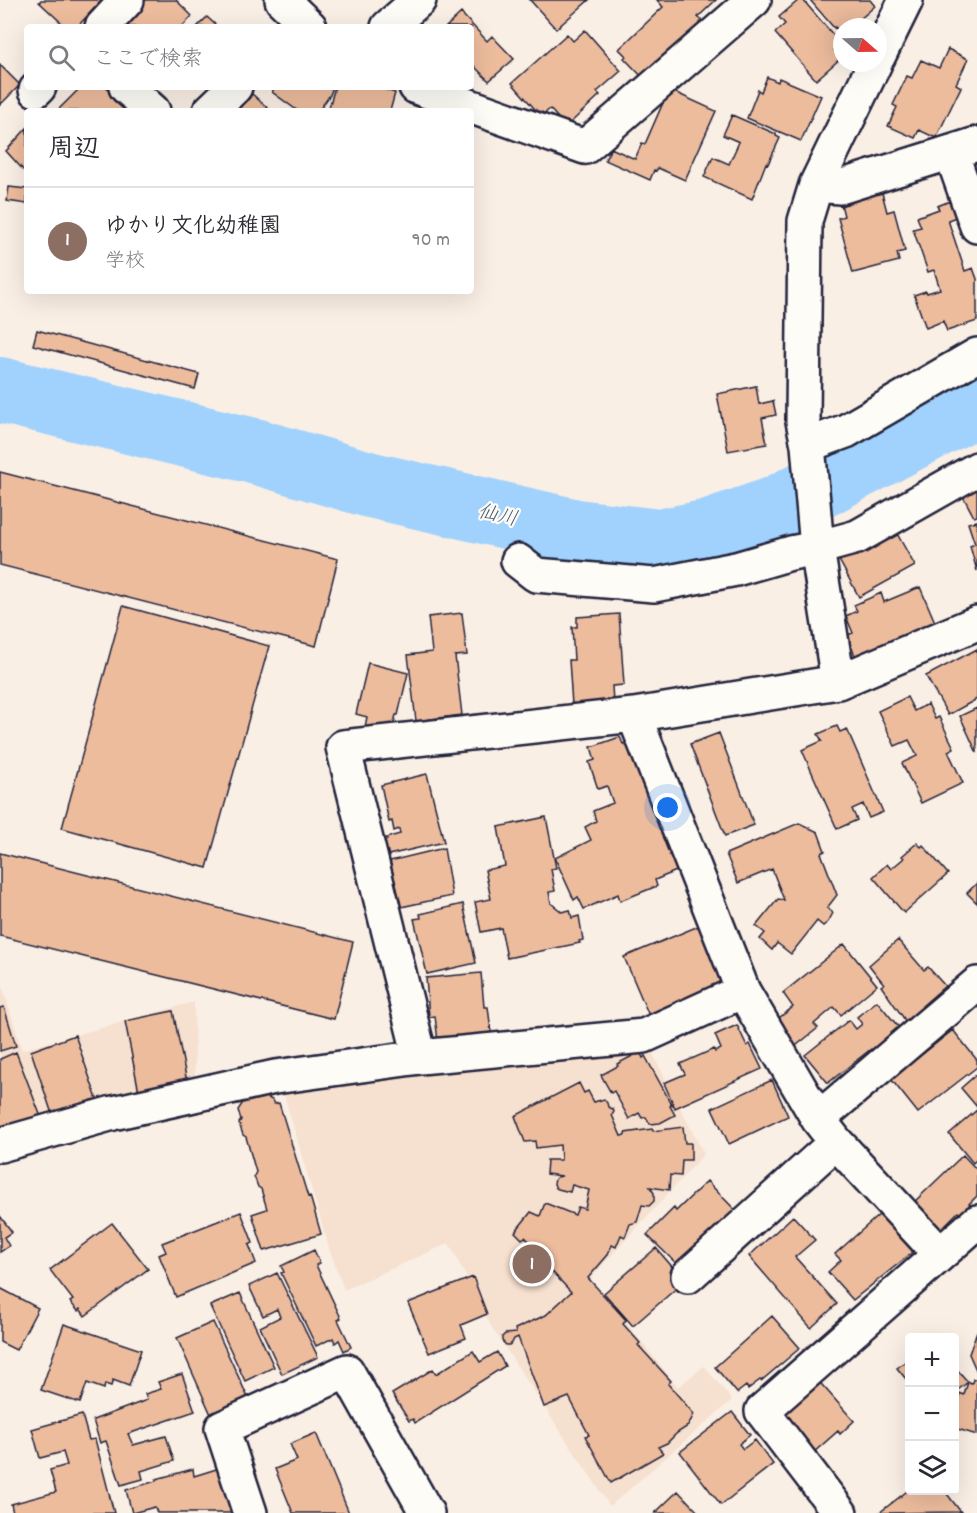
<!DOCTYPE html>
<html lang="ja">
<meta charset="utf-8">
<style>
body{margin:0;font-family:Dekko,"Klee One",sans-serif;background:#f7f7f7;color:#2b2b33}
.controls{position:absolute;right:18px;bottom:18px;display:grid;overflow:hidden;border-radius:6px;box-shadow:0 6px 24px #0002}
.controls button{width:54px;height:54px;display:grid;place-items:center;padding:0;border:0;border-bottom:2px solid #e1e1e2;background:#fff;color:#2b2b33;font:30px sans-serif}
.compass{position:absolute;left:833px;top:18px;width:54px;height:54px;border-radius:50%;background:#fff;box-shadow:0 6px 24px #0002;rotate:110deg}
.you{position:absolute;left:668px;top:808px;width:21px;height:21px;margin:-15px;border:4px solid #fff;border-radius:50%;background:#1a73e8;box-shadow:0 0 0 9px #1a73e833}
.badge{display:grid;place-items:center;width:39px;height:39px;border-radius:50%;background:#d1495b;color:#fff;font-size:20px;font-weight:700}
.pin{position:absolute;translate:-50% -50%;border:3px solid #fff;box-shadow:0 2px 6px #0006}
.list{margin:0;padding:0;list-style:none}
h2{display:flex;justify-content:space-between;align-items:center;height:78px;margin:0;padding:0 24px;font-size:26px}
h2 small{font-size:20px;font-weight:400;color:#7c7c81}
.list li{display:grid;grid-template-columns:39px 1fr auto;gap:18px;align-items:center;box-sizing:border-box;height:108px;padding:0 24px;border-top:2px solid #e1e1e2}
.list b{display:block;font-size:22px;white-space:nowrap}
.list p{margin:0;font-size:20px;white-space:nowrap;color:#7c7c81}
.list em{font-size:20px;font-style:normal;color:#7c7c81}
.icon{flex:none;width:33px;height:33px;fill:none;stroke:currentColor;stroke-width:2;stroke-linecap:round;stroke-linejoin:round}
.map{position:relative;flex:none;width:977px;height:1513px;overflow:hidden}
.search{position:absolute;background:#fff;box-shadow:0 6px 24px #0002;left:24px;top:24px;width:450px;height:66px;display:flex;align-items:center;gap:15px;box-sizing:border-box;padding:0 21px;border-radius:6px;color:#7c7c81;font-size:22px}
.panel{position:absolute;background:#fff;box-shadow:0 6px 24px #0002;left:24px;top:108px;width:450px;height:186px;border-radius:6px}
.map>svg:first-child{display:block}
.built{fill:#f6e0cf}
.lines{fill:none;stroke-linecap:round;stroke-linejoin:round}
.river{stroke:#a0d2fd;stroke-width:66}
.building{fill:#edbc9d;stroke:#22223b;stroke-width:1.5}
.minor-casing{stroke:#22223b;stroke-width:38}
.minor{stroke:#fdfcf7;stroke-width:33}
.labels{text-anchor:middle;stroke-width:4.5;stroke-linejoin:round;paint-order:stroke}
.water-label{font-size:20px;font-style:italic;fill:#485775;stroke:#fdfcf7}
</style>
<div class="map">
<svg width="977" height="1513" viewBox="0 0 977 1513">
<rect width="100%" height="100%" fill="#faefe5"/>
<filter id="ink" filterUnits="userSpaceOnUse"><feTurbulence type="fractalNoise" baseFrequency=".0167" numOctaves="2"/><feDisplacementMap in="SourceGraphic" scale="12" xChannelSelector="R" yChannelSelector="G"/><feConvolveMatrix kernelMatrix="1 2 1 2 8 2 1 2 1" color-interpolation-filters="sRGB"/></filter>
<g filter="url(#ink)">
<!-- built -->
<path class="built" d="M0 979 22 1050 194 1002 195 1087 0 1140Z
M647 1043 704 1154 590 1279 678 1387 704 1366 732 1400 610 1506 492 1328 449 1243 344 1290 329 1248 282 1088Z"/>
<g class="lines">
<!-- river -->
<path class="river" d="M0 390 254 451 371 485 576 532 659 542 709 532 776 509 977 403"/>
</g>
<!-- building -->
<path class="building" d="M41 0H102L77 27H66L39 2Z
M143 0H176L192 16 182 27H123Z
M530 0H589L556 29Z
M657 0H716L698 17 708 27 646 81 624 58 626 56 619 49 663 7Z
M799 0H803L841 44 834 50 841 58 816 80 775 33 785 24 779 17Z
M810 0H870L875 6 851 27H842V34L835 27 834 28Z
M461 13 487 41 492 36 514 59 489 81 471 63V27H446Z
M207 17 218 27H197Z
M585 30 621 71 597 92 600 95 566 127 550 109 541 116 512 83 567 34 573 41Z
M948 49 968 59 956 84 961 87 936 138 919 130 915 138 888 126 897 107 893 105 907 76 912 78 921 60 939 68Z
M0 65 20 85 0 105Z
M767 77 778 82 779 78 821 96 801 141 747 118 758 90 761 92Z
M81 87H107L131 111H57Z
M275 87H333L330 95 320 109 322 111H298L272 92Z
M335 87H378L395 93 390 111H328Z
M672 91 716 111 685 180 658 168 656 171 654 170 650 180 605 160 611 148 635 159 642 143 645 144 666 96 669 97Z
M251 93 270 110 269 111H235Z
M732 115 776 134V136L780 138 768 164 766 163 752 199 704 177 713 157 729 164 739 142 723 135Z
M27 128V170L25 172 6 151Z
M9 187 27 189V204L7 201Z
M881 189 887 212 894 210 905 251 897 253 899 261 853 273 838 218 844 216 840 200Z
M950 201 956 217 948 220 965 271 973 268 977 279V321L947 331 943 321 926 328 914 295 926 291 927 293 940 289 934 270 928 272 913 229 921 227 917 217 939 209 937 206Z
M37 330 199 374 195 389 33 345Z
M756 386 759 404 773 401 776 415 762 418 767 444 728 451 717 394Z
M0 472 338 559 316 646 0 565Z
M977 485V516L974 517 962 494Z
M977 521V571L970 546 975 544 968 523Z
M895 530 915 566 859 597 839 560Z
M920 587 935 622 855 656 847 635 853 633 846 616 857 611 854 605 881 593 884 602Z
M123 606 269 646 207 868 62 828Z
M462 613 467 655 455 656 462 715 416 721 408 655 432 652 428 617Z
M619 614 624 685 612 686 613 702 572 705 569 660H574L572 627H577V617Z
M977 649V699L948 715 926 676Z
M368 663 408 673 398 715H396L390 738 364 732 367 717 356 714Z
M907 697 914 711 928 704 935 719 939 717 954 748 948 751 963 783 921 803 902 763 917 756 909 740 895 746 878 711Z
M977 708V753L960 716Z
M837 726 840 732 847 729 883 812 869 818 863 804 852 809 857 820 837 829 802 750 822 741 818 734Z
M719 733 754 825 725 836 690 744Z
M620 737 623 744 629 741 681 869 655 880 657 886 620 901 618 894 584 909 578 897 574 900 555 858 591 840 585 827 596 821 593 811 613 803 607 786 598 789 589 762 595 760 591 747Z
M427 774 444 842 384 856 381 841 387 840 386 838 400 834 399 829 394 831 392 821 389 822 381 785Z
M546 817 556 868 551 869 555 891 549 892 551 903 562 912 570 910 572 918 579 916 583 940 579 941 580 943 507 958 501 928 481 932 475 902 491 899 485 870 505 866 498 827Z
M799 823 818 832 825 851 821 853 837 895 827 908 833 913 828 922 823 926 817 921 791 954 777 943 772 950 760 939 765 933 756 926 778 899 784 900 772 869 738 883 726 854Z
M917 843 921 847 923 845 948 874 904 913 873 877 887 864 891 869 904 858 902 856Z
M444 848 452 896 401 907 390 861Z
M0 853 353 942 334 1019 0 936Z
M977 883V903L967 893Z
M463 904 476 963 427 974 414 919 421 918 420 914Z
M701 925 726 984 650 1018 624 957Z
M898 940 924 970 928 967 945 986 922 1006 925 1009 907 1023 881 986 884 984 869 965Z
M844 944 877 985 841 1015 834 1007 814 1024 818 1028 792 1049 771 1024 793 1007 783 993Z
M481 973 484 1007H488L493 1047 439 1050 435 1016 429 1017 426 978Z
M877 1001 901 1030 874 1052 871 1049 828 1083 805 1055 849 1020 856 1029 862 1024 857 1017Z
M4 1007 16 1046 0 1051V1008Z
M173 1011 188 1087 140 1097 125 1021Z
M737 1025 747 1046 750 1044 762 1069 675 1108 664 1083 685 1074 680 1064 714 1049 715 1052 721 1049 715 1035Z
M953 1030 977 1060V1067L918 1113 891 1079Z
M75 1035 98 1102 53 1117 31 1051Z
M16 1052 41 1117 0 1133V1059Z
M640 1052 643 1058 645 1056 672 1105 670 1106 675 1115 660 1123 650 1124 646 1117 642 1118 639 1113 629 1119 614 1091 611 1093 601 1075 618 1066 617 1064Z
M977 1074V1107L961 1088Z
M772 1080 788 1116 729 1144 712 1108Z
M579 1083 584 1093 588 1091 594 1102 604 1099 607 1103 608 1107 613 1109 614 1112 612 1115 621 1136 625 1135V1133L652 1129 653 1131 683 1127 685 1143H691V1160H682L681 1176 670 1175 669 1190 650 1187 654 1193V1201L649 1206 642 1205 637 1222 630 1224 625 1237 621 1235 616 1247 612 1245 607 1256 588 1278 626 1320 623 1324 640 1343 638 1345 671 1381 668 1384 694 1414 688 1426 677 1433 667 1443 658 1447 663 1453 611 1483 585 1436 589 1435 569 1397 544 1407 518 1337 514 1339 512 1343 509 1345H506L502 1341V1337L505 1334 516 1333 515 1329 546 1315 571 1292 527 1245 530 1242 525 1237 522 1239 515 1232 531 1212 540 1216 545 1203 575 1215 578 1207 585 1209 589 1190 572 1185 570 1192 558 1189 556 1188 554 1184 555 1179 557 1177 562 1176 546 1174 547 1160H561L560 1145 536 1148 535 1141 525 1142 515 1116Z
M263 1095 272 1100 274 1104 279 1103 308 1197 310 1196 321 1234 264 1251 252 1214 267 1209 261 1189 258 1187 254 1176 256 1172 246 1137 243 1135 239 1123 241 1120 238 1110 244 1101Z
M977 1110V1162L976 1160 973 1163 949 1134Z
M963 1155 977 1170V1196L969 1204 972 1206 962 1216 958 1212 938 1232 911 1205Z
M707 1181 740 1215 682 1269 647 1235 674 1208 676 1211Z
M241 1212 253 1243 249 1245 256 1263 176 1297 159 1255 166 1252 162 1243Z
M880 1214 913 1252 853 1300 828 1272 841 1260 835 1254Z
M0 1216 12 1232 4 1237 9 1246 0 1252Z
M793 1216 815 1240 795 1257 837 1304 811 1328 749 1256Z
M112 1223 148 1269 85 1316 80 1309 78 1311 70 1302 73 1300 50 1270Z
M656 1248 675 1270 671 1273 678 1281 679 1286 633 1326 604 1293Z
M314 1250 320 1263 316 1265 341 1318 338 1320 351 1347 344 1351 339 1340 335 1343 333 1338 316 1346 281 1273 284 1272 281 1266Z
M277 1273 318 1357 282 1374 260 1327 280 1317 277 1309 263 1316 249 1286Z
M473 1277 487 1314 461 1325 466 1338 429 1353 408 1303Z
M0 1288 38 1308 16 1350 0 1342Z
M240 1293 274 1367 245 1381 210 1306Z
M772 1316 800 1348 761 1381 760 1380 748 1389 746 1386 737 1393 715 1367Z
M213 1322 250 1402 213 1419 177 1338Z
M64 1324 141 1350 129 1386 113 1380 111 1386 105 1384 104 1389 87 1383 80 1403 41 1390Z
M977 1331V1372L969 1354Z
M473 1351 480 1362 497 1352 505 1366 415 1423 413 1419 409 1421 392 1394 433 1369 436 1374Z
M910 1358V1384L897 1368Z
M954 1366 968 1382 954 1393Z
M182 1374 195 1411 128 1434 133 1445 166 1436 174 1461 141 1471 143 1479 121 1485 106 1441 100 1443 93 1420 147 1400 145 1394 161 1389 158 1382Z
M815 1377 854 1421 840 1434 838 1431 813 1453 776 1411Z
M973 1379 977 1380V1435L954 1428V1412L960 1393 964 1395 968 1382 972 1383Z
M732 1412 750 1435 739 1444 743 1449 755 1440 773 1464 721 1505 680 1452Z
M82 1415 89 1440 95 1439 114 1513H13L11 1504 56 1492 50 1470 67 1465 63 1452 40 1458 32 1429Z
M316 1433 349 1513H293L275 1469 297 1460 290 1444Z
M223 1467 239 1513H157L155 1507 132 1513 126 1490 156 1481V1479L193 1469 194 1476Z
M910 1489V1490H944L961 1512 879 1513Z
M678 1491 699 1513H655Z"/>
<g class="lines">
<!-- minor casing -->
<g class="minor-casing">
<path id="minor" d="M282 0 310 27
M102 27 127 0
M388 27 419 0
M878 57 906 0
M126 87 153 111
M416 87 585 147 754 0
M36 90 39 87
M210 111 235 87
M951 152 977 226
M816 185 840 187 977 144
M808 445 846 431 977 355
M518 561 536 575 654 585 736 569 791 553 817 548 857 537 977 469
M838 682 817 548 808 445 803 421 805 221 816 185 875 63
M634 715 743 991 818 1119 836 1142 940 1254
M420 1057 343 747 634 715 838 682 977 623
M818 1119 977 984
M0 1145 113 1113 275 1077 420 1057 644 1036 743 991
M688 1276 836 1142
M250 1513 222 1428 347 1371 427 1513
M840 1513 762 1411 977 1222"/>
</g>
<!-- minor -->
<use href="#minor" class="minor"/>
</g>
</g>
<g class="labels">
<!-- water labels -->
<g class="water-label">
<text transform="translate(498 514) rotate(13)" y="7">仙川</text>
</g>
</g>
</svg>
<div class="controls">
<button>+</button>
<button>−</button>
<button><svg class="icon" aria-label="layers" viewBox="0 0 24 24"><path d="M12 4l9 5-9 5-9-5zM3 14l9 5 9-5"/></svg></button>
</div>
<svg class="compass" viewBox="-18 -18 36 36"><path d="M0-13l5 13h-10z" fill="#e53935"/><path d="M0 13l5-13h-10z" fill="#7c7c81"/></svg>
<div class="you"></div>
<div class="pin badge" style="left:532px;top:1264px;background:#8d6e63">1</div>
<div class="search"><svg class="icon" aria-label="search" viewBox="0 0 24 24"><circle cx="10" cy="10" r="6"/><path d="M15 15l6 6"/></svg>ここで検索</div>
<section class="panel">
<h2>周辺<small></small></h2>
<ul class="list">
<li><span class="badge" style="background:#8d6e63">1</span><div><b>ゆかり文化幼稚園</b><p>学校</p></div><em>90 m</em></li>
</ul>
</section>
</div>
